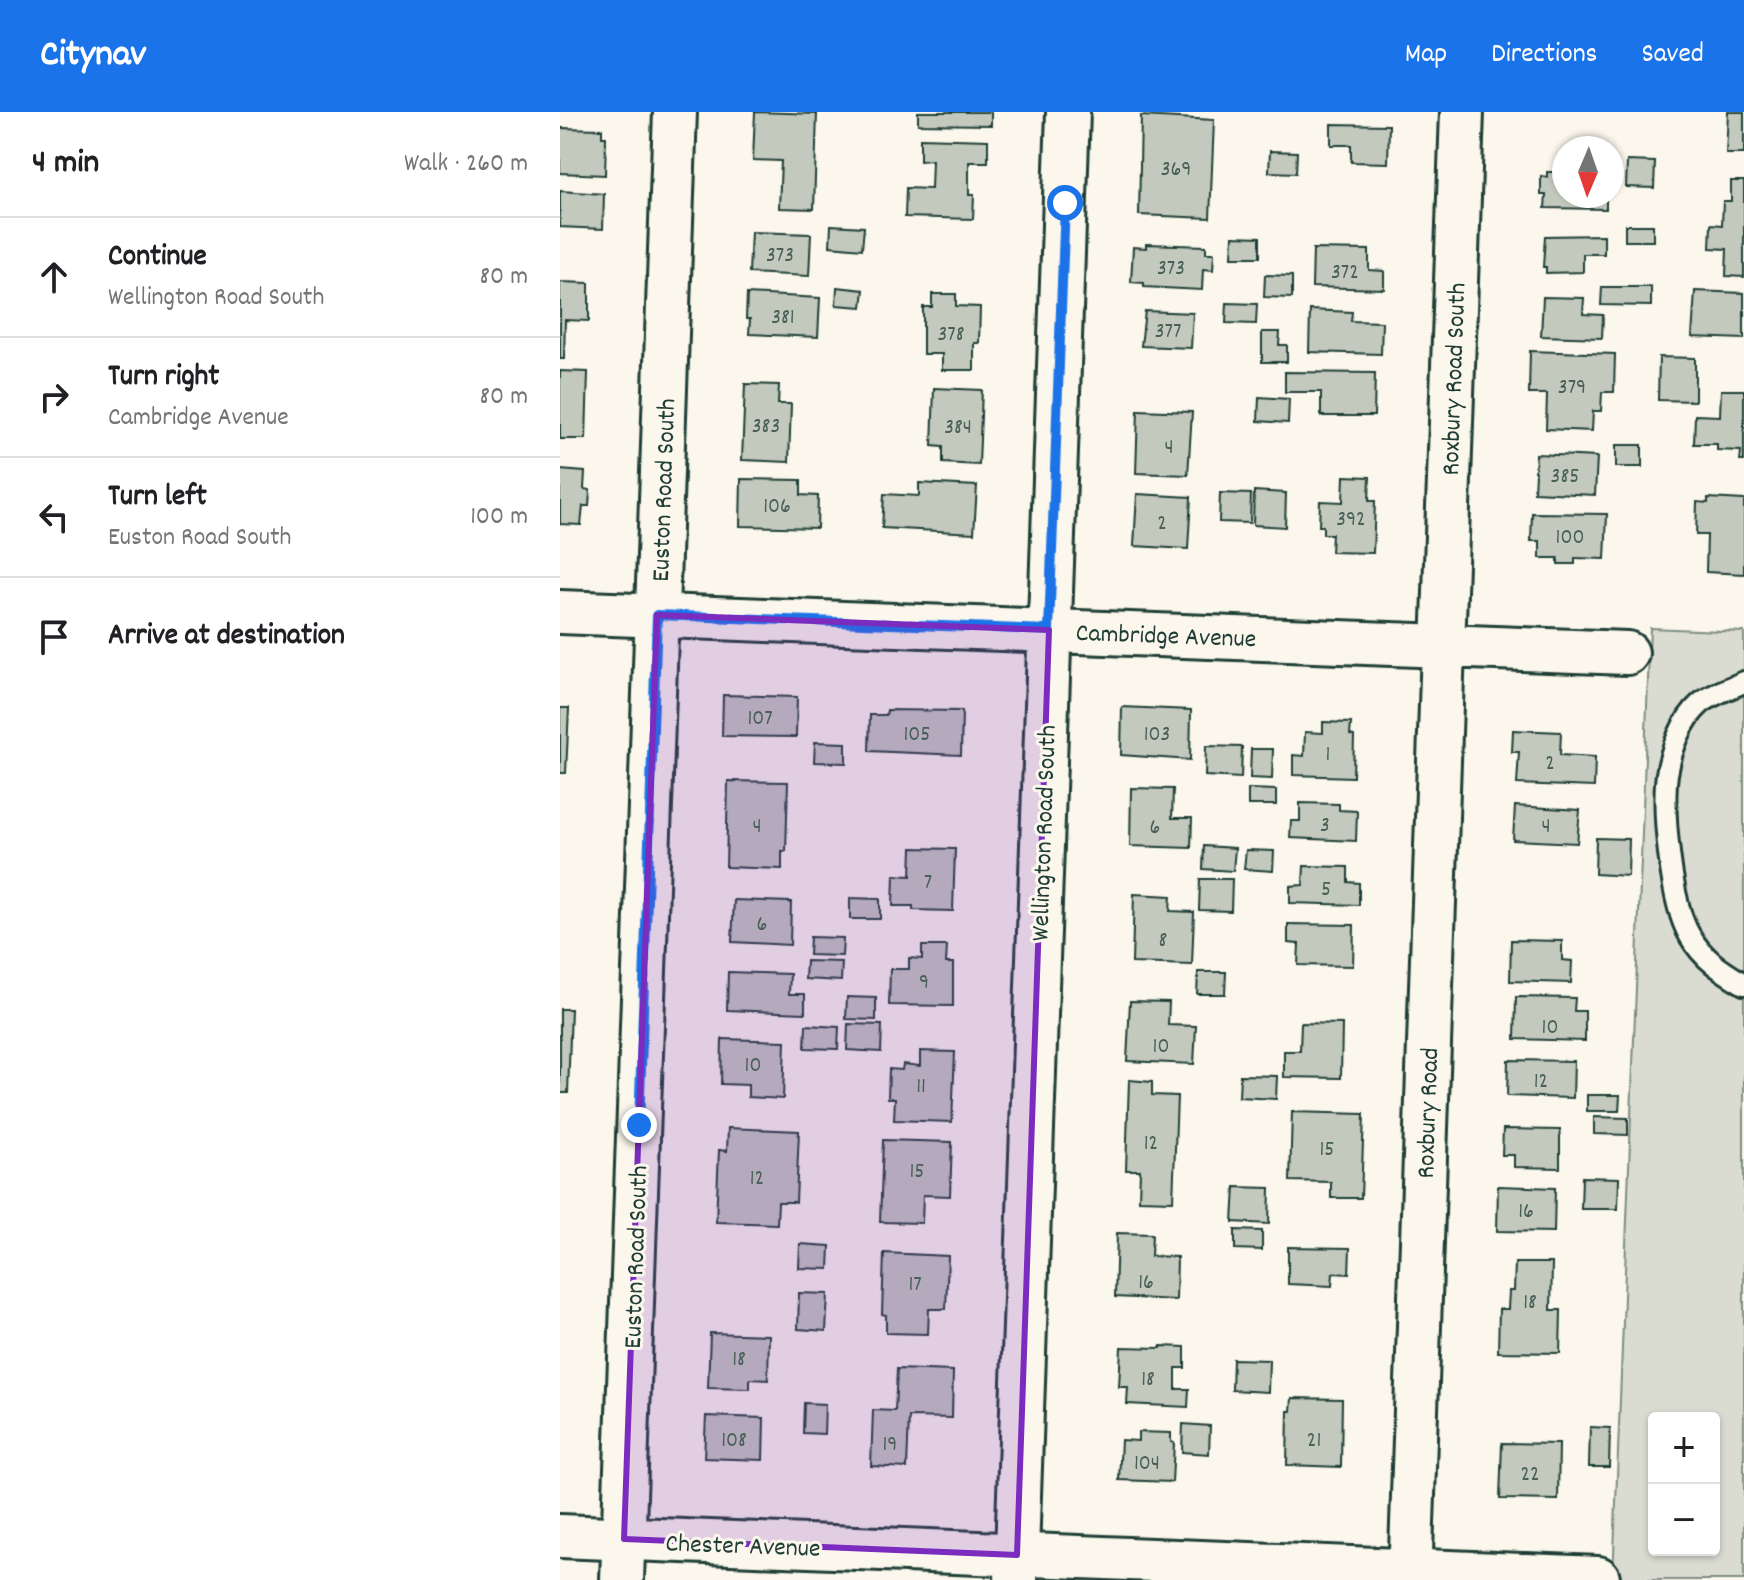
<!DOCTYPE html>
<meta charset="utf-8">
<style>
body{margin:0;font-family:Dekko,sans-serif;background:#f6f6f6;color:#202124}
.controls{position:absolute;right:24px;bottom:24px;display:grid;overflow:hidden;border-radius:8px;box-shadow:0 2px 6px #0004}
.controls button{width:72px;height:72px;display:grid;place-items:center;padding:0;border:0;border-bottom:2px solid #e0e0e0;background:#fff;color:#202124;font:40px sans-serif}
.compass{position:absolute;left:992px;top:24px;width:72px;height:72px;border-radius:50%;background:#fff;box-shadow:0 2px 6px #0004;rotate:182deg}
.stop{position:absolute;width:24px;height:24px;margin:-18px;border:6px solid #1a73e8;border-radius:50%;background:#fff}
.stop.end{background:#1a73e8;border-color:#fff;box-shadow:0 2px 8px #0008}
.list{margin:0;padding:0;list-style:none}
h2{display:flex;justify-content:space-between;align-items:center;height:104px;margin:0;padding:0 32px;font-size:34px}
h2 small{font-size:26px;font-weight:400;color:#757577}
.list li{display:grid;grid-template-columns:52px 1fr auto;gap:24px;align-items:center;box-sizing:border-box;height:120px;padding:0 32px;border-top:2px solid #e0e0e0}
.list b{display:block;font-size:30px;white-space:nowrap}
.list p{margin:0;font-size:26px;white-space:nowrap;color:#757577}
.list em{font-size:26px;font-style:normal;color:#757577}
.icon{flex:none;width:44px;height:44px;fill:none;stroke:currentColor;stroke-width:2;stroke-linecap:round;stroke-linejoin:round}
.map{position:relative;flex:none;width:1184px;height:1468px;overflow:hidden}
header{display:flex;align-items:center;gap:48px;box-sizing:border-box;height:112px;padding:0 40px;background:#1a73e8;color:#fff}
header strong{font-size:38px}
nav{display:flex;gap:44px;margin-inline-start:auto;font-size:28px}
main{display:flex}
aside{flex:1;background:#fff}
.map>svg:first-child{display:block}
.green{fill:#dbdcd1;stroke:#7d8c82;stroke-width:2;fill-rule:evenodd}
.building{fill:#c4c9be;stroke:#1f3d34;stroke-width:2}
.lines{fill:none;stroke-linecap:round;stroke-linejoin:round}
.lane-casing{stroke:#1f3d34;stroke-width:26}
.street-casing{stroke:#1f3d34;stroke-width:48}
.lane{stroke:#fbf7ec;stroke-width:20}
.street{stroke:#fbf7ec;stroke-width:42}
.route{stroke:#1a73e8;stroke-width:10}
.marked{fill:#7b2cbf;fill-opacity:0.2;stroke:#7b2cbf;stroke-width:6;stroke-linejoin:round}
.labels{text-anchor:middle;stroke-width:6;stroke-linejoin:round;paint-order:stroke}
.number-label{font-size:22px;fill:#486056}
.street-label{font-size:26px;fill:#1f3d34;stroke:#fbf7ec}
</style>
<header>
<strong>Citynav</strong>
<nav><a>Map</a><a>Directions</a><a>Saved</a></nav>
</header>
<main>
<aside>
<h2>4 min<small>Walk · 260 m</small></h2>
<ul class="list">
<li><svg class="icon" aria-label="ahead" viewBox="0 0 24 24"><path d="M12 20V5M6 11l6-6 6 6"/></svg><div><b>Continue</b><p>Wellington Road South</p></div><em>80 m</em></li>
<li><svg class="icon" aria-label="right" viewBox="0 0 24 24"><path d="M7 20v-9h11M14 6l5 5-5 5"/></svg><div><b>Turn right</b><p>Cambridge Avenue</p></div><em>80 m</em></li>
<li><svg class="icon" aria-label="left" viewBox="0 0 24 24"><path d="M17 20v-9H6M10 6l-5 5 5 5"/></svg><div><b>Turn left</b><p>Euston Road South</p></div><em>100 m</em></li>
<li><svg class="icon" aria-label="arrive" viewBox="0 0 24 24"><path d="M6 21V4h12l-3 4 3 4H6"/></svg><div><b>Arrive at destination</b></div></li>
</ul>
</aside>
<div class="map">
<svg width="1184" height="1468" viewBox="0 0 1184 1468">
<rect width="100%" height="100%" fill="#fbf7ec"/>
<filter id="ink" filterUnits="userSpaceOnUse"><feTurbulence type="fractalNoise" baseFrequency=".0125" numOctaves="2"/><feDisplacementMap in="SourceGraphic" scale="16" xChannelSelector="R" yChannelSelector="G"/><feConvolveMatrix kernelMatrix="1 2 1 2 8 2 1 2 1" color-interpolation-filters="sRGB"/></filter>
<g filter="url(#ink)">
<!-- green -->
<path class="green" d="M1090 516 1184 520V1468H1053ZM1094 1306H1154V1438H1094Z"/>
<!-- building -->
<path class="building" d="M195 0 257 2 254 97 219 96 221 49 193 48Z
M358 0H431V13L358 12Z
M1168 0H1184V42H1166Z
M581 4 654 8 650 106 579 103Z
M771 12 829 13 828 51 791 50V33H771Z
M0 16 42 17V25H46L45 63 0 61Z
M360 26 428 28V50H409V83H414L413 107 345 105 346 76 371 77 372 48 360 49Z
M710 39 737 40 736 61 709 60Z
M1067 49 1095 50 1094 76 1066 75Z
M987 60H1004V84H1046V97L985 96 986 83H981V64L987 65Z
M1171 69H1184V165L1166 164 1167 137 1150 136 1151 112 1162 113 1163 89H1171Z
M0 79 44 82 43 117 0 115Z
M271 113 304 115 302 137 270 134Z
M1065 113H1093V129H1065Z
M191 120 251 122 249 164 189 161Z
M1044 123V142H1023V160L986 161V155H983L985 124Z
M673 124 700 125V145H672Z
M586 132 646 134V141H654L653 158 643 157 642 178 584 175V171L571 170 573 135 586 136Z
M753 137 809 138V158L824 159V177L752 175Z
M705 163 732 164V186L704 185Z
M0 170 29 171V209L5 208 4 247H0Z
M277 175 304 178 302 195 276 193Z
M1042 175H1091V194L1041 193Z
M1135 179 1184 181V227L1132 225Z
M187 182 260 186 258 225 189 222 190 207H186Z
M372 182H396V194L420 195 419 231H414V258H382V242H363V195H372Z
M983 185 1024 186 1023 202 1043 203 1042 226 981 224Z
M667 191 697 192 696 212 666 211Z
M750 198 792 200 791 209 822 210 821 242 749 240Z
M585 199 633 201 631 236 581 234Z
M702 220H720L719 233H727V250H702Z
M970 239 1055 242 1054 280H1042L1041 299H1033L1032 319 986 317 987 282H969Z
M1099 245 1135 246V289L1098 288Z
M0 259 28 260 26 327H0Z
M725 260 815 261 814 304H761V280H725Z
M185 272 219 273 218 292H231L229 350 182 348Z
M374 276 422 278 419 353 383 351V335L372 334Z
M1161 278H1184V349H1180L1181 339 1157 338V332H1134L1135 303 1160 304Z
M699 285 729 287 728 311 698 309Z
M578 298 632 300 628 363 576 361Z
M1056 333H1082V355H1056Z
M976 342 1037 345 1035 383 974 380Z
M0 358 25 360 24 377 30 378 29 394H23L21 413 0 412Z
M784 364 810 365 809 389H815L813 441 771 440 772 422H763V414H759L760 389 783 390Z
M181 367 241 368V383L258 384 257 416 180 414Z
M359 371 417 374 414 421 322 416 324 382 359 384Z
M694 379 726 381 725 415 693 413Z
M660 381 691 382 690 411 659 410Z
M577 382 631 385 628 437 574 434Z
M1148 386 1184 388V462L1146 460 1147 423H1136L1137 390 1148 391Z
M972 401 1047 402 1045 447 1015 446V452H998V446H980V429H971Z
M163 583 237 585 236 625 162 624Z
M562 595 631 598 630 648 561 643Z
M0 596H9L6 661H0Z
M327 598 402 599 401 643 309 639 310 603H326Z
M763 610 791 611 790 623 794 624 793 665 733 663V643L744 644 745 620 763 621Z
M953 618 1001 620 1000 643 1035 645 1034 675 957 672 959 640H952Z
M255 630 286 631V651L254 650Z
M646 634 682 635 681 666 645 664Z
M691 637H713L712 667 690 666Z
M168 669 228 670 226 739H222V757L166 755Z
M571 676 613 677 612 706H632L631 736 570 734Z
M688 677 716 678V693H688Z
M740 691 779 692V698L797 699 796 729 730 726 731 709H740Z
M955 694 1020 698 1017 731 953 728Z
M1036 726 1069 727 1068 764 1035 762Z
M644 734 675 736 673 759 643 757Z
M352 736 395 737 393 799 353 798V794H333L334 763 351 764Z
M686 738 714 739 713 759 684 757Z
M744 754 788 755V770L799 771V793L730 791V774L743 773Z
M640 767H672L671 799 639 798Z
M574 782 611 784 610 799 634 800 632 853 572 851Z
M290 786 320 787V807H290Z
M174 788 231 790 230 833 172 830Z
M728 812 794 813 793 854 738 853 739 832 728 831Z
M250 825 283 826 282 844 249 843Z
M951 828 1002 829V848L1012 849 1011 871 950 869Z
M362 834H387L386 851H393V894L329 893 330 857H349V846L362 847Z
M246 849 282 850 281 869 245 867Z
M168 860 230 862 229 882H245V901L167 898Z
M638 860H666L665 882H637Z
M287 885 316 886V908L286 907Z
M956 885 1015 886 1014 899H1025V929L955 927Z
M570 889 609 890 608 913 636 914 634 952 567 949Z
M0 897H11L8 981H0Z
M741 911 782 912 781 966 724 965V939H740Z
M288 912 322 913 321 940 287 938Z
M246 913 279 915 278 937 245 936Z
M162 927 225 929 223 987 188 985V973L161 972Z
M360 939 395 940 392 1010 334 1008 335 986H328L329 957 342 958 343 952 360 954Z
M948 948 1014 949 1013 986 947 984Z
M680 963 717 964 716 987 679 985Z
M569 968 592 970V983L617 984 613 1089 579 1088 580 1058H566Z
M1027 983H1060L1059 999H1027Z
M732 1000 804 1002 801 1086H771V1070L730 1069Z
M1034 1005 1068 1006V1023L1034 1022Z
M168 1016 239 1019 236 1090H218L217 1112 156 1110 159 1038 167 1039Z
M943 1017 1000 1018V1056L954 1055V1043H942Z
M323 1028 392 1030 390 1084 363 1083 362 1111 320 1110Z
M1022 1065 1059 1066 1058 1097H1021Z
M938 1074 995 1076 994 1120 937 1119Z
M675 1075 710 1076 709 1112 673 1110Z
M675 1118 702 1119V1138L675 1137Z
M557 1121 592 1122 591 1144 617 1145 616 1188 555 1185Z
M240 1132 270 1134 269 1157 239 1156Z
M728 1135 790 1136 789 1162 773 1161 772 1174 728 1172Z
M324 1141 388 1144 386 1197H369L368 1222 326 1221V1203L322 1202Z
M955 1151H992L991 1198H1001L1000 1241 938 1240 939 1197H948L949 1179H954Z
M239 1181 268 1182 266 1219 238 1217Z
M150 1221 209 1223 208 1268 190 1267V1277L148 1276Z
M601 1234 625 1235V1256H616V1277H629L628 1295 567 1292 568 1275H559L561 1235 601 1236Z
M673 1247 709 1248 708 1280 672 1278Z
M337 1257 393 1259 392 1306 349 1305 347 1356 311 1354 313 1298 335 1299Z
M732 1286 782 1287 781 1355 727 1353 728 1299H731Z
M244 1291 265 1292 264 1322 243 1321Z
M146 1304 204 1306 203 1348 144 1346Z
M623 1312 650 1314 649 1342 622 1340Z
M1030 1315 1050 1316 1049 1355H1029Z
M578 1320 611 1321V1330L614 1331 612 1370 559 1368 561 1328 578 1329Z
M942 1331 999 1332 998 1388 940 1387Z"/>
<g class="lines">
<!-- lane casing -->
<g class="lane-casing">
<path id="lane" d="M1184 570C1171 576 1152 582 1140 592 1122 608 1111 638 1107 662 1102 699 1111 793 1130 824 1143 847 1162 859 1184 872"/>
</g>
<!-- street casing -->
<g class="street-casing">
<path id="street" d="M0 500 1067 541
M0 1424 1038 1466
M62 1468 115 0
M456 1468 508 0
M850 1468 902 0"/>
</g>
<!-- lane -->
<use href="#lane" class="lane"/>
<!-- street -->
<use href="#street" class="street"/>
</g>
</g>
<g class="lines" filter="url(#ink)">
<!-- route -->
<path class="route" d="M79 1013 97 503 489 518 505 91"/>
</g>
<!-- marked area -->
<path class="marked" d="M97 503 489 518 457 1443 64 1427Z"/>
<g class="labels">
<!-- number labels -->
<g class="number-label">
<text x="616" y="63">369</text>
<text x="220" y="149">373</text>
<text x="611" y="162">373</text>
<text x="785" y="166">372</text>
<text x="223" y="211">381</text>
<text x="608" y="225">377</text>
<text x="391" y="228">378</text>
<text x="1012" y="281">379</text>
<text x="206" y="320">383</text>
<text x="398" y="321">384</text>
<text x="609" y="341">4</text>
<text x="1005" y="370">385</text>
<text x="217" y="400">106</text>
<text x="791" y="413">392</text>
<text x="602" y="417">2</text>
<text x="1010" y="431">100</text>
<text x="200" y="612">107</text>
<text x="357" y="628">105</text>
<text x="597" y="628">103</text>
<text x="768" y="648">1</text>
<text x="990" y="657">2</text>
<text x="765" y="719">3</text>
<text x="197" y="720">4</text>
<text x="986" y="720">4</text>
<text x="595" y="721">6</text>
<text x="368" y="776">7</text>
<text x="766" y="783">5</text>
<text x="202" y="818">6</text>
<text x="603" y="834">8</text>
<text x="364" y="876">9</text>
<text x="990" y="921">10</text>
<text x="601" y="940">10</text>
<text x="193" y="959">10</text>
<text x="981" y="975">12</text>
<text x="361" y="980">11</text>
<text x="591" y="1037">12</text>
<text x="767" y="1043">15</text>
<text x="357" y="1065">15</text>
<text x="197" y="1072">12</text>
<text x="966" y="1105">16</text>
<text x="586" y="1176">16</text>
<text x="355" y="1178">17</text>
<text x="970" y="1196">18</text>
<text x="179" y="1253">18</text>
<text x="588" y="1273">18</text>
<text x="174" y="1334">108</text>
<text x="754" y="1334">21</text>
<text x="330" y="1338">19</text>
<text x="587" y="1357">104</text>
<text x="970" y="1368">22</text>
</g>
<!-- street labels -->
<g class="street-label">
<text transform="translate(892 267) rotate(-88)" y="9">Roxbury Road South</text>
<text transform="translate(102 378) rotate(-88)" y="9">Euston Road South</text>
<text transform="translate(606 522) rotate(2)" y="9">Cambridge Avenue</text>
<text transform="translate(482 721) rotate(-88)" y="9">Wellington Road South</text>
<text transform="translate(866 1001) rotate(-88)" y="9">Roxbury Road</text>
<text transform="translate(74 1145) rotate(-88)" y="9">Euston Road South</text>
<text transform="translate(183 1432) rotate(2)" y="9">Chester Avenue</text>
</g>
</g>
</svg>
<div class="controls">
<button>+</button>
<button>−</button>
</div>
<svg class="compass" viewBox="-18 -18 36 36"><path d="M0-13l5 13h-10z" fill="#e53935"/><path d="M0 13l5-13h-10z" fill="#757577"/></svg>
<div class="stop" style="left:505px;top:91px"></div>
<div class="stop end" style="left:79px;top:1013px"></div>
</div>
</main>
